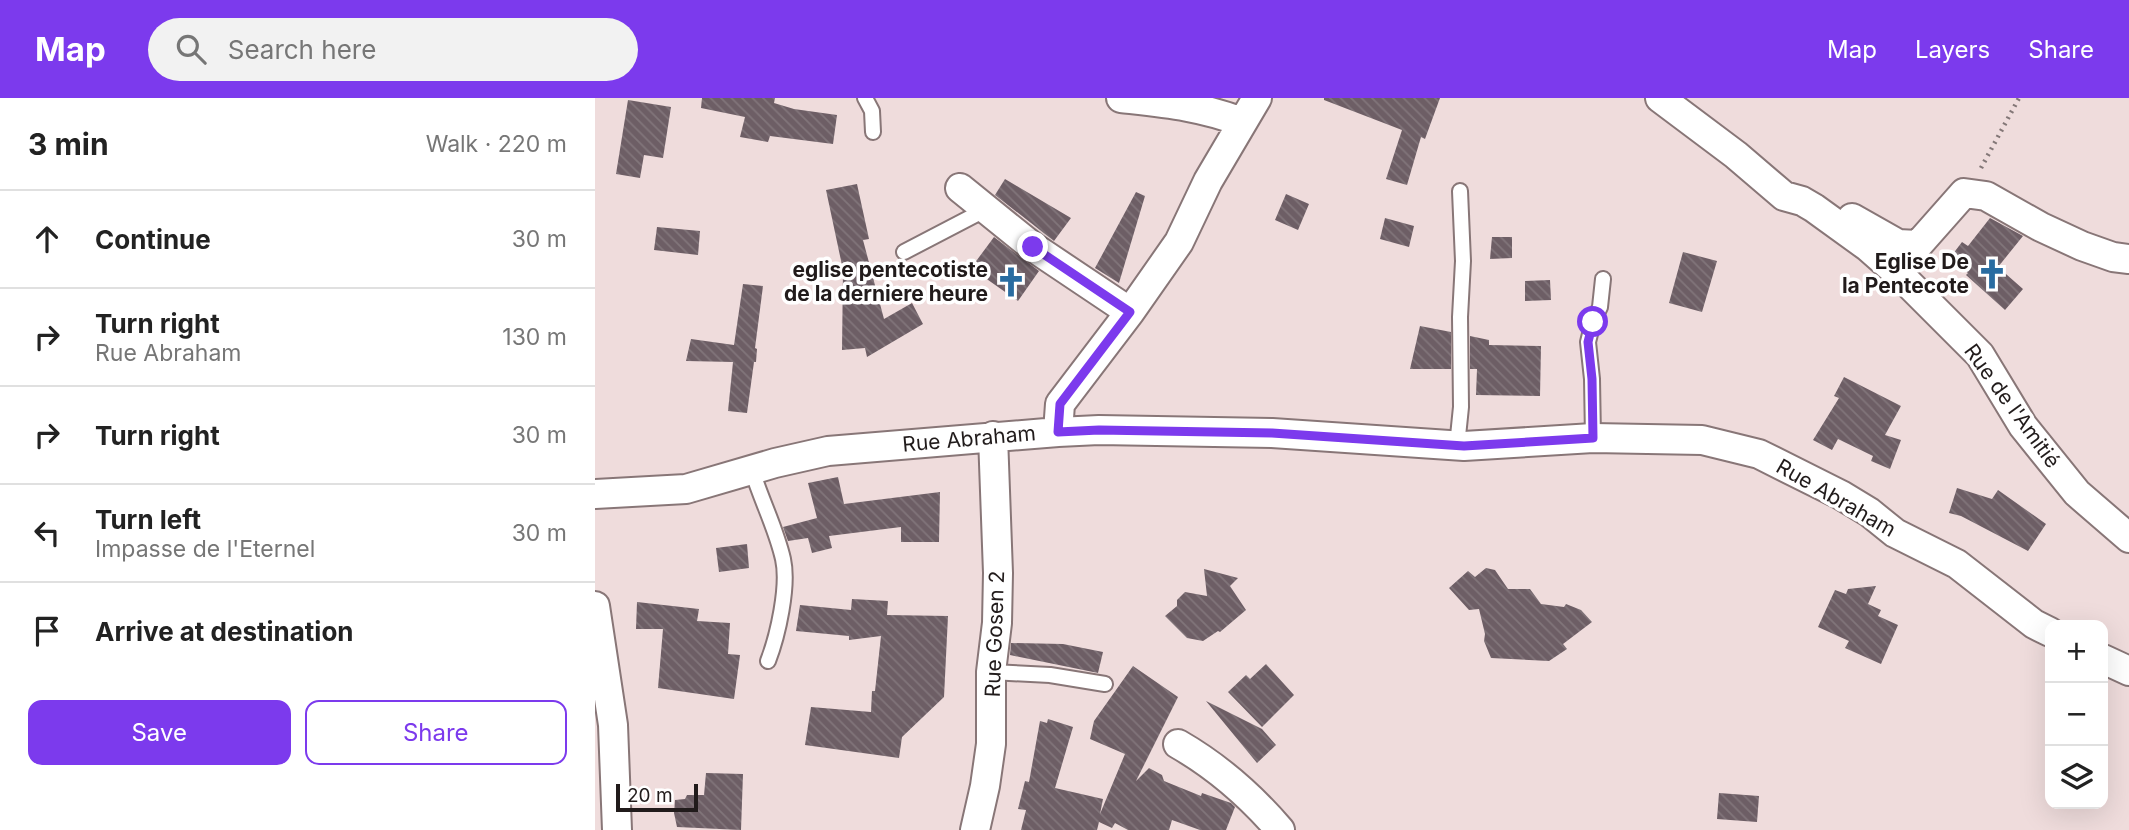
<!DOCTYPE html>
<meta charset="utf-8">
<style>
body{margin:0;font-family:Inter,sans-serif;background:#f2f2f2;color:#222}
.controls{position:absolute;right:21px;bottom:21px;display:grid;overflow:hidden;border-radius:14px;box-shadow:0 7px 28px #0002}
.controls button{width:63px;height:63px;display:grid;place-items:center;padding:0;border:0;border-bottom:2px solid #e0e0e0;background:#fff;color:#222;font:35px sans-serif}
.scale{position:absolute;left:21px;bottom:18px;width:82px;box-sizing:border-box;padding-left:7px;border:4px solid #211b1b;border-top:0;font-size:19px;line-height:24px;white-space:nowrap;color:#211b1b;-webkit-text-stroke:5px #fff;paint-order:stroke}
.stop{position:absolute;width:21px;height:21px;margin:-16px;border:5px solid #7c3aed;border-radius:50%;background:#fff}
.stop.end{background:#7c3aed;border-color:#fff;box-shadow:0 2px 7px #0008}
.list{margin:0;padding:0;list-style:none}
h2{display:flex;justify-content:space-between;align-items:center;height:91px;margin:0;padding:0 28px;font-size:30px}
h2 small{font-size:23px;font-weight:400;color:#767676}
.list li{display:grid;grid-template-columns:46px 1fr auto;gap:21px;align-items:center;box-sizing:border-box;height:98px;padding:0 28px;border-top:2px solid #e0e0e0}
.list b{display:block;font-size:26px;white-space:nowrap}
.list p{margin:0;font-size:23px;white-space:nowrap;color:#767676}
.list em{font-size:23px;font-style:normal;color:#767676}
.actions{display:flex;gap:14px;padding:21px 28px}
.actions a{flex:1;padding:16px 0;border:2px solid #7c3aed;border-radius:14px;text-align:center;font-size:24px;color:#7c3aed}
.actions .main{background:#7c3aed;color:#fff}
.icon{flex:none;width:38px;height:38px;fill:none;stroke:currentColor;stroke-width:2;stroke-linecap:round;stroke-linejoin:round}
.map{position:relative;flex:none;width:1534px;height:732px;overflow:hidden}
header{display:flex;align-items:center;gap:42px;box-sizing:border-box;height:98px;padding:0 35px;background:#7c3aed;color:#fff}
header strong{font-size:33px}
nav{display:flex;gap:38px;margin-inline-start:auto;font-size:24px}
.search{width:490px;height:63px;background:#f2f2f2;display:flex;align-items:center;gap:18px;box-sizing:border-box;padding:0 24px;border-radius:38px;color:#767676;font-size:26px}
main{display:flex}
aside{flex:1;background:#fff}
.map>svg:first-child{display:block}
.building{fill:url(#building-back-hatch)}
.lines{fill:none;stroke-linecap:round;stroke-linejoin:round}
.service-casing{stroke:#887677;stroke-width:18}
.minor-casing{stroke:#887677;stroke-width:32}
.path{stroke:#837777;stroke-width:4.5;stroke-dasharray:2 5;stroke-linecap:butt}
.service{stroke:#fff;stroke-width:14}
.minor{stroke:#fff;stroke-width:28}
.route{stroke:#7c3aed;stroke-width:9}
.labels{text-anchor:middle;stroke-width:7;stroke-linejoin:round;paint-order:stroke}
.poi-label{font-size:21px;font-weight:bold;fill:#211b1b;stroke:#fff;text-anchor:end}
.street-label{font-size:21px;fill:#211b1b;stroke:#fff}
</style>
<header>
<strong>Map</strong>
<div class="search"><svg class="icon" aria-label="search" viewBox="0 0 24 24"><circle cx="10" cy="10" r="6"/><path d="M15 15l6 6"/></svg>Search here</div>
<nav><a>Map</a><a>Layers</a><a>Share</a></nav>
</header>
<main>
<aside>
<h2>3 min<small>Walk · 220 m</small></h2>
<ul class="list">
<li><svg class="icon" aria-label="ahead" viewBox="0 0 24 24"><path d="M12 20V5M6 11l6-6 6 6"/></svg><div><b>Continue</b></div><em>30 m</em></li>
<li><svg class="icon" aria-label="right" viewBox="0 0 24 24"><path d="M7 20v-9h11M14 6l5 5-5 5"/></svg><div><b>Turn right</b><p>Rue Abraham</p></div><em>130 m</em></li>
<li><svg class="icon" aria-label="right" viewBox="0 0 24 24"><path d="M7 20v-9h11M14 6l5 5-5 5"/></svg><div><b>Turn right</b></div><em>30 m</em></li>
<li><svg class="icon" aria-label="left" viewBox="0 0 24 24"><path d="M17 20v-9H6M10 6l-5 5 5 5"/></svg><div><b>Turn left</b><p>Impasse de l'Eternel</p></div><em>30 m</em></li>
<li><svg class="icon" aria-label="arrive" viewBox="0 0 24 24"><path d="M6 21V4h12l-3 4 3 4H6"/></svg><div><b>Arrive at destination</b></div></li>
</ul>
<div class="actions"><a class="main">Save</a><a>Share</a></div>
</aside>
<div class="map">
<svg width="1534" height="732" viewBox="0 0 1534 732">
<defs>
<pattern id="building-back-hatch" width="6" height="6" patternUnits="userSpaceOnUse" patternTransform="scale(1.75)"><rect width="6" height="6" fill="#6d5e65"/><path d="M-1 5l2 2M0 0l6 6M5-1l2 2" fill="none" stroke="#81757a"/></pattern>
</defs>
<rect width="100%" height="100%" fill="#efdcdc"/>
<!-- building -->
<path class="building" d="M107 0H180L179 5 199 11 242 17 238 46 175 38 173 44 145 39 150 19 106 10Z
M729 0H845L830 41 826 39 812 87 791 81 807 32 729 2Z
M33 2 76 9 68 60 49 57 45 80 21 76Z
M410 81 476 120 459 143 400 97Z
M262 86 274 141 268 142 289 221 317 205 328 226 272 259 270 250 247 252 248 172 231 92Z
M541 94 550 98 524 185 500 170Z
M691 96 714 106 703 132 680 122Z
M790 120 819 128 814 149 785 141Z
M1395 120 1428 138 1403 169 1428 191 1410 212 1371 177 1373 175 1354 161 1367 144 1373 148Z
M62 129 105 133 103 157 59 152Z
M399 139 444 173 423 203 376 170Z
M897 139H917V160L895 161Z
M1088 154 1122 163 1107 214 1074 205Z
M955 182 956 202 930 203V183Z
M148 186 168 188 160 250 162 251 161 264H159L152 315 133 313 138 264 91 263 96 241 139 247Z
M825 228 856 234V271H815Z
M875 238 894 242V247L946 248 945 298 881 297 882 271H875Z
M1249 279 1306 308 1290 337 1306 342 1295 371 1276 363 1278 358 1243 341 1237 352 1218 342 1244 300 1239 298Z
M243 379 249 406 345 394 344 444H306V429L234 438 237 450 217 455 213 440 193 443 188 429 222 420 213 385Z
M1362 390 1397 401 1403 392 1451 426 1433 453 1366 418 1354 415Z
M152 446 154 470 124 474 121 450Z
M891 470 900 472 913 491H935L946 506 969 509 971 506 986 512 997 524 968 546 972 551 954 563 896 560 889 543 890 536 884 511 874 512 854 490 873 473 880 479Z
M609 471 643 480 635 488 651 512 625 534 623 533 608 543 592 540 570 518 582 508V502L590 494 612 498Z
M1281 488 1273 506 1286 512 1283 518 1303 527 1286 566 1250 550 1254 543 1223 529 1240 492 1251 496 1253 491Z
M257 501 293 503 292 517 353 518 349 599 307 639 304 660 210 647 216 609 276 614 277 593H280L286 538 254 542V538L201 533 205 507 256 512Z
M42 504 104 511 102 523 135 525 133 556 145 557 139 601 63 590 68 531H41Z
M416 545 468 546 508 554 503 575 415 557Z
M671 566 699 597 667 629 633 594 651 577 655 581Z
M538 568 583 599 541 683 554 670 567 677 569 683 606 698 607 695 636 705 640 709 631 732H605L577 722 574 732H533L520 725 517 730 504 724 502 732H426L431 712 423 711 430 683 434 684 445 623 452 625 453 621 478 629 460 690 508 701 505 716 530 656 495 641 499 623Z
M611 603 667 631 681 647 662 665Z
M111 675 148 676 146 732 82 729 79 715 80 702 90 701 92 697H109Z
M1124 695 1164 698 1162 724 1122 721Z"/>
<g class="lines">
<!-- service casing -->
<g class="service-casing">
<path id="service" d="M270 0 277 13 278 34
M309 154 380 117 388 109
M998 340 997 281 993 244 998 224 1005 209 1008 181
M862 348 866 309 865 219 868 163 865 93
M157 372C166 402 181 430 188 461 194 488 183 537 173 563
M396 574 455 577 510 586"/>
</g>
<!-- minor casing -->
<g class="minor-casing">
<path id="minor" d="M526 0C570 5 605 8 647 24
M1065 0 1141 57 1189 98 1207 103 1219 110 1273 149 1307 179 1385 257 1428 328 1482 395 1534 440
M365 90 438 149 535 214
M1257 120 1303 146 1323 147 1369 95 1391 98 1446 129 1487 148 1518 159 1534 161
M463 334 465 306 535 214 584 144 613 83 662 0
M0 396 91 391 180 365 233 353 463 334 504 332 677 335 869 348 998 340 1107 342 1164 356 1246 397 1274 414 1300 435 1362 466 1439 526 1455 534
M0 508 18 627 22 732
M1508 561 1534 573
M583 646C623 669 655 697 685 732
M380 732 390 688 396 646V574L402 525 403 475 398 338"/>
</g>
<!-- path -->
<path class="path" d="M1386 70 1424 0"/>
<!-- service -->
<use href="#service" class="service"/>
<!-- minor -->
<use href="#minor" class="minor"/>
</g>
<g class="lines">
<!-- route -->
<path class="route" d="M438 149 535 214 465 306 463 334 504 332 677 335 869 348 998 340 997 281 993 244 998 224"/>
</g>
<!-- icons -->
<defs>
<g id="church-bare" transform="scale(2.415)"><path d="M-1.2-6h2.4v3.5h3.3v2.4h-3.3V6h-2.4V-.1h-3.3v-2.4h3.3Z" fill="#296ca1" stroke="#fff" stroke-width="2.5" paint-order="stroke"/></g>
</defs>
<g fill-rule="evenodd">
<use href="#church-bare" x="1397" y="176"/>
<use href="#church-bare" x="416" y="184"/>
</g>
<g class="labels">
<!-- poi labels -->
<g class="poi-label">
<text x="1374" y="171">Eglise De<tspan x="1374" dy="24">la Pentecote</tspan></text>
<text x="393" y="179">eglise pentecotiste<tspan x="393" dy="24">de la derniere heure</tspan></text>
</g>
<!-- street labels -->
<g class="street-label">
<text transform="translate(1417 308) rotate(54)" y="7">Rue de l'Amitié</text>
<text transform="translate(374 341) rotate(-5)" y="7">Rue Abraham</text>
<text transform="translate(1241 400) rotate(30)" y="7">Rue Abraham</text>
<text transform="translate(400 536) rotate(-88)" y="7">Rue Gosen 2</text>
</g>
</g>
</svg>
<div class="controls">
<button>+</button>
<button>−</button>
<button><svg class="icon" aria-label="layers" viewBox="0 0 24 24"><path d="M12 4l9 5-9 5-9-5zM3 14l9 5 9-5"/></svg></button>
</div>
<div class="scale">20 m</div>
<div class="stop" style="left:998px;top:224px"></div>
<div class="stop end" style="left:438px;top:149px"></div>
</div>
</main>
